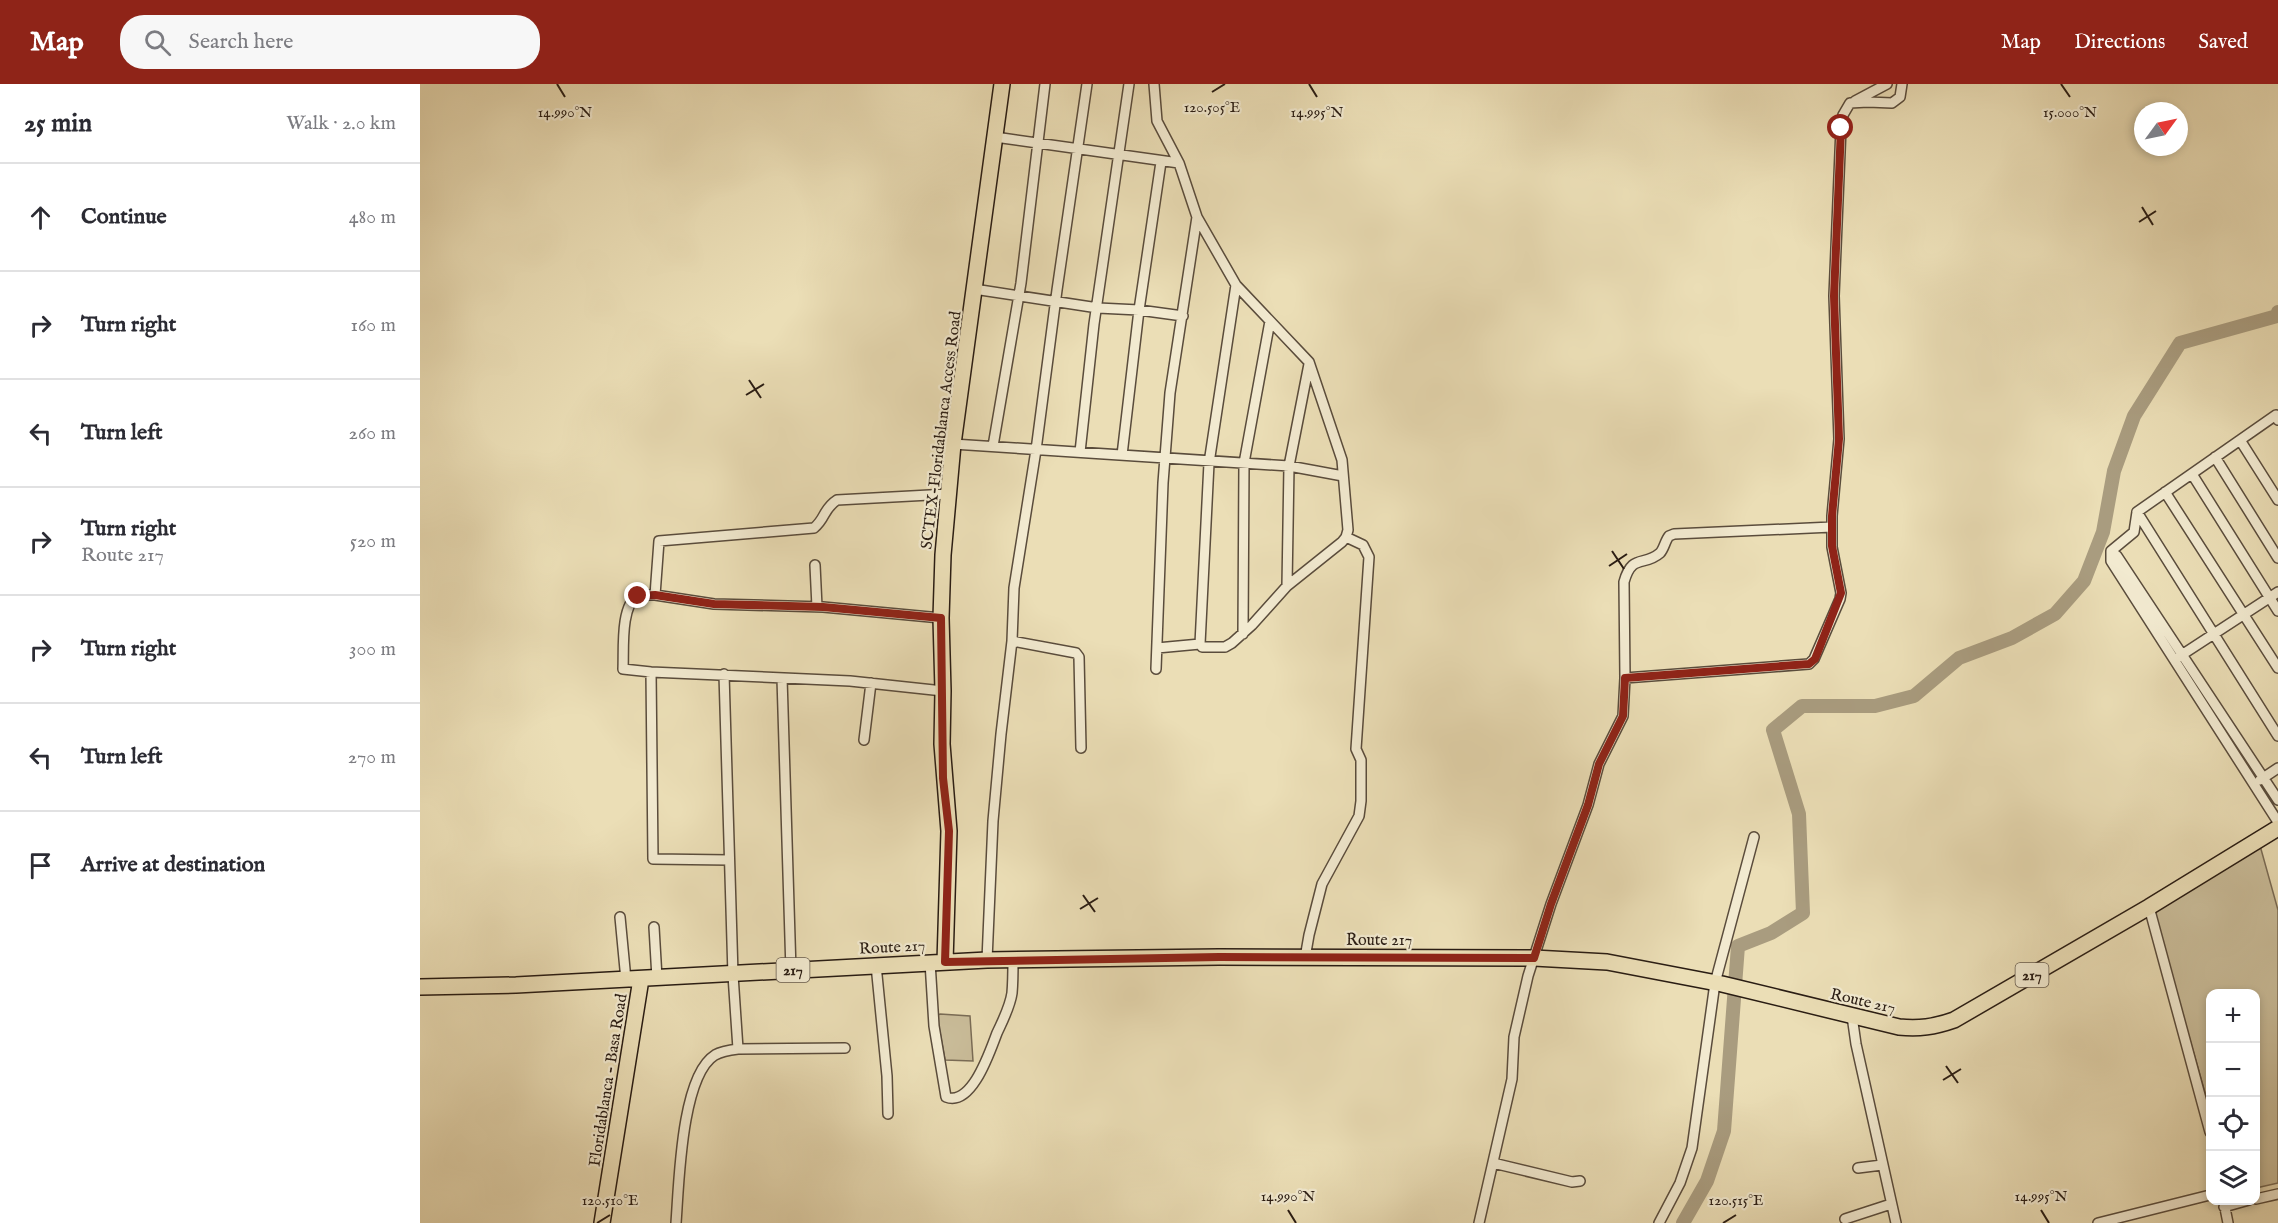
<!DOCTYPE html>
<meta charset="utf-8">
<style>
body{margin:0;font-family:"IM FELL English",serif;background:#f7f7f7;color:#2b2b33}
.controls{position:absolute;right:18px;bottom:18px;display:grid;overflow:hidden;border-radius:12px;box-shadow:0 3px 9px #0003}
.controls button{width:54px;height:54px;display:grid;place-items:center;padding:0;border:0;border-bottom:2px solid #e1e1e2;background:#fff;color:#2b2b33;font:30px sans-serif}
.compass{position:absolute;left:1714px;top:18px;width:54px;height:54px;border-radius:50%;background:#fff;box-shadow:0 3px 9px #0003;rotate:57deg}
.stop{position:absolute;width:18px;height:18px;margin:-14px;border:4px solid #8f2418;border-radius:50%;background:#fff}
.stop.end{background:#8f2418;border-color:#fff;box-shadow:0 2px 6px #0008}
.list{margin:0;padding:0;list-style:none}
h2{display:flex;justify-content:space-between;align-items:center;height:78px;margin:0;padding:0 24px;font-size:26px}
h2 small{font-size:20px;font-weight:400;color:#7c7c81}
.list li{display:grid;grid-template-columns:39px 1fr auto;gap:18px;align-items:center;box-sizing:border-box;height:108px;padding:0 24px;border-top:2px solid #e1e1e2}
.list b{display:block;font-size:22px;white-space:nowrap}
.list p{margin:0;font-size:20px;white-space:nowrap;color:#7c7c81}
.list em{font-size:20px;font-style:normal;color:#7c7c81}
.icon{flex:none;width:33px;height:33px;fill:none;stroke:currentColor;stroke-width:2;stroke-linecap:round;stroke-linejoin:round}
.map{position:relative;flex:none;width:1858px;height:1139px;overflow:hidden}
header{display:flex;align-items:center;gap:36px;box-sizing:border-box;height:84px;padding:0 30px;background:#8f2418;color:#fff}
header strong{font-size:28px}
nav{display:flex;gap:33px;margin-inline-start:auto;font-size:21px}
.search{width:420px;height:54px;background:#f7f7f7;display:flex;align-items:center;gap:15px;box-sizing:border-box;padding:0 21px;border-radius:24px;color:#7c7c81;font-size:22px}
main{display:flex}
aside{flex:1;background:#fff}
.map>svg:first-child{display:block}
.green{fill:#cabd9a;stroke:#7a6c56;stroke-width:1.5}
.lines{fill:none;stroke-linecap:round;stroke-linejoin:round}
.river{stroke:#a99c7f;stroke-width:14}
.minor-casing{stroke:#5a4c3c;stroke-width:12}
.primary-casing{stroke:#291c13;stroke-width:18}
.minor{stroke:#f2ead0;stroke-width:9}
.primary{stroke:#ebdeb6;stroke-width:15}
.route{stroke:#8f2418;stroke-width:8}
.ticks{fill:none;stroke:#291c13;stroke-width:2}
.labels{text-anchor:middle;stroke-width:4.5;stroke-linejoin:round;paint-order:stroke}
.shield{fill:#f2ead0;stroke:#655a4c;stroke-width:1.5}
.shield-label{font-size:15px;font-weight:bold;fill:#291c13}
.street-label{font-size:16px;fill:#291c13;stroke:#f2ead0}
.ticks-label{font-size:15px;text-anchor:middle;fill:#291c13;stroke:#f2ead0;stroke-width:4.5;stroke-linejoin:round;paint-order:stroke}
</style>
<header>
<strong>Map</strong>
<div class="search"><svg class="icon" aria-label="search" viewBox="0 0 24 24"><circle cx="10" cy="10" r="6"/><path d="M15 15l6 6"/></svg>Search here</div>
<nav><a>Map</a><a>Directions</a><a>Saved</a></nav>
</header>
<main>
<aside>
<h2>25 min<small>Walk · 2.0 km</small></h2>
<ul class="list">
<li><svg class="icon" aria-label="ahead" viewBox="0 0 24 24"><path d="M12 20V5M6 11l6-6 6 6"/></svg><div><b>Continue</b></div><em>480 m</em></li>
<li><svg class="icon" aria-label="right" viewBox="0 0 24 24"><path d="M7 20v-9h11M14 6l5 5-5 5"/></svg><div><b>Turn right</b></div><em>160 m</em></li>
<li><svg class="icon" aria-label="left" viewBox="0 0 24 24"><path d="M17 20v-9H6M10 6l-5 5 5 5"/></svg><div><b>Turn left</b></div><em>260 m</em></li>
<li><svg class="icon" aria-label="right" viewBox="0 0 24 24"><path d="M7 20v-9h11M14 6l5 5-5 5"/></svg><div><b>Turn right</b><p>Route 217</p></div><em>520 m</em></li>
<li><svg class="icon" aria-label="right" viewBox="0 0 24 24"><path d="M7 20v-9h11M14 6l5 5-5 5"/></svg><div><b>Turn right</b></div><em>300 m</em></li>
<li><svg class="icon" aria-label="left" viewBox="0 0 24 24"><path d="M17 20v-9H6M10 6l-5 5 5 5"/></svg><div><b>Turn left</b></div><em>270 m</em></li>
<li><svg class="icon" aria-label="arrive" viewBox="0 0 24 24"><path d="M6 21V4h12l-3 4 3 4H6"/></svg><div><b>Arrive at destination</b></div></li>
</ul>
</aside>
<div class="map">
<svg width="1858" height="1139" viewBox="0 0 1858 1139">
<rect width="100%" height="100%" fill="#ebdeb6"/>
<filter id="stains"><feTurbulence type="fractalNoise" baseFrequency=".00333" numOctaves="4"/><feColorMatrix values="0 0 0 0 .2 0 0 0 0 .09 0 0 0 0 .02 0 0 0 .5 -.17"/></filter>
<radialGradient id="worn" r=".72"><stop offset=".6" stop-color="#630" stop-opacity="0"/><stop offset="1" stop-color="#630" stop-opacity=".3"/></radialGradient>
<!-- green -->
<path class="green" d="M1839 758 1858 826V1099L1836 1104V910H1790V1026L1732 823Z
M520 930 550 932 553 977 525 976 517 932Z"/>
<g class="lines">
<!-- river -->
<path class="river" d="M1263 1139 1287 1097 1304 1047 1318 862 1351 849 1383 829 1379 730 1353 646 1382 622H1455L1494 612 1539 574 1592 554 1635 530 1664 497 1683 448 1694 387 1714 332 1760 259 1857 232 1858 228"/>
<!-- minor casing -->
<g class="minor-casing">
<path id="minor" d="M734 0 737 37 759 79 777 133 750 309 743 399 736 585
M1435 17 1467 0
M575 53 759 79
M554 205 678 224 719 226 763 232
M1858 336 1856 331 1717 428 1858 652
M1820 356 1858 416
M533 360 869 382 923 392
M573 362 601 199 625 0
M660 368 674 240 709 0
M702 371 719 226 741 78
M1795 373 1858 474
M1772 390 1858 527
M1745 408 1858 584
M1691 467V477L1858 738
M1691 467 1697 472 1858 716
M1691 467 1714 448 1717 428
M395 481 397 523
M867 502 869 382 889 280
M235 511 239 457 394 444C406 434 403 425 417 416L528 410
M521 534 403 523 294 520 235 511H218C200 522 204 566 203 585L231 588 430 597 523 607
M823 550 824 379 850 237
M592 557 656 569 659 573 661 664
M780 560 789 379 816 201
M737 564 780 560 782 563H805L812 559 832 541 867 502 922 458 926 453 928 446 922 376 889 278 816 201 777 133
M1757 574 1858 508
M231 588 233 775 309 776
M304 590 313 891 318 965
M362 594 371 887
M1205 594 1389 580 1394 575 1420 515 1421 509 1412 463V432L1419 355 1414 212 1421 44 1423 31 1430 19 1448 18 1472 19 1480 13 1482 0
M444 656 451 599
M1840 696 1858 684
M1729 823 1790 1048
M200 833 206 896
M234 843 237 894
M885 874 889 851 902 800 939 732 941 717V676L936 665 949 473 943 461 926 453
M567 876 573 737 581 650 592 557 594 504 616 366 637 206 667 0
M510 878 514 942 526 1013C552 1023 570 967 577 949 583 936 590 923 592 909 593 898 593 887 593 876
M456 881 467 992 468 1030
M1432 932 1436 960 1476 1139
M1073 1079 1152 1098 1160 1097
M1438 1084 1462 1081
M1836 1115 1858 1110
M1804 1119 1808 1139
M1804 1123 1829 1116
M1425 1135 1471 1120
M256 1139C259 1100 261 992 295 971 302 967 310 966 318 965L425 964
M1059 1139 1092 995 1094 953 1108 892 1131 820 1168 721 1179 680 1203 632 1205 594 1204 498C1212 469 1224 483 1240 469 1244 465 1245 457 1249 452L1254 450 1412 443
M1239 1139 1260 1099 1272 1064 1295 899 1334 753
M1678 1139 1790 1111"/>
</g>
<!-- primary casing -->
<g class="primary-casing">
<path id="primary" d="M525 878 529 747 522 660 523 607 521 534 523 471 533 360 582 0
M0 903 96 901 567 876 799 873 1114 874 1187 878 1302 900 1479 943C1499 945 1514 943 1534 936L1729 823 1858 744
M182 1139 221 895"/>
</g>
<!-- minor -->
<use href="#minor" class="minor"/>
<!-- primary -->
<use href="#primary" class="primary"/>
</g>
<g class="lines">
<!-- route -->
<path class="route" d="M218 512 235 511 294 520 403 523 521 534 523 694 529 747 525 878 799 873 1114 874 1131 820 1168 721 1179 680 1203 632 1205 594 1389 580 1395 575 1421 509 1412 462V432L1419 355 1414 212 1421 44"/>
</g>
<!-- ticks -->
<path class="ticks" d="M137 0 145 13M889 0 897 13M1641 0 1650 13M792 8 805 0M1722 123 1733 141M1719 138 1736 127M329 296 341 314M326 311 344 300M1192 467 1204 485M1189 482 1207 470M663 811 675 828M660 825 678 814M1526 982 1538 999M1523 996 1541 985M868 1126 876 1139M1621 1126 1629 1139M177 1139 190 1131M1303 1139 1316 1131"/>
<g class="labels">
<!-- shield labels -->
<g class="shield">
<rect x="356.5" y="874" width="33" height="24" rx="4.5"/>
<rect x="1595.5" y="879" width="33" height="24" rx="4.5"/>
</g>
<g class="shield-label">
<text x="373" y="891">217</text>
<text x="1612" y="896">217</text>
</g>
<!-- street labels -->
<g class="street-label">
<text transform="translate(520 346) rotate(-83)" y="6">SCTEX-Floridablanca Access Road</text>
<text x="959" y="861">Route 217</text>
<text transform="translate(472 862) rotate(-3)" y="6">Route 217</text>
<text transform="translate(1443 916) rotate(13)" y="6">Route 217</text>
<text transform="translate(187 996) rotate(-81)" y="6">Floridablanca - Basa Road</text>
</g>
</g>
<g class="ticks-label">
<text x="792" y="28">120.505°E</text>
<text x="145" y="33">14.990°N</text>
<text x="897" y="33">14.995°N</text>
<text x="1650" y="33">15.000°N</text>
<text x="868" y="1117">14.990°N</text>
<text x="1621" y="1117">14.995°N</text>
<text x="190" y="1121">120.510°E</text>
<text x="1316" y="1121">120.515°E</text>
</g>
<rect width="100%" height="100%" filter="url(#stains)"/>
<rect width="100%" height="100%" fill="url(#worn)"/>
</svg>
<div class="controls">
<button>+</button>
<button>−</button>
<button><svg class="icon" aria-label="locate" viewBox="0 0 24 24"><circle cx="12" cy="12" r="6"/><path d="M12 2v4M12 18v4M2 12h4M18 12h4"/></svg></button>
<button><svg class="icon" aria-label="layers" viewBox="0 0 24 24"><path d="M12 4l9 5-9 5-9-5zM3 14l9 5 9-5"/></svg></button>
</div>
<svg class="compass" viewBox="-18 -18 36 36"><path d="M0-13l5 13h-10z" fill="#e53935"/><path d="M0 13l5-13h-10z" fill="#7c7c81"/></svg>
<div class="stop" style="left:1421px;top:44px"></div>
<div class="stop end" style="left:218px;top:512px"></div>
</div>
</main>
